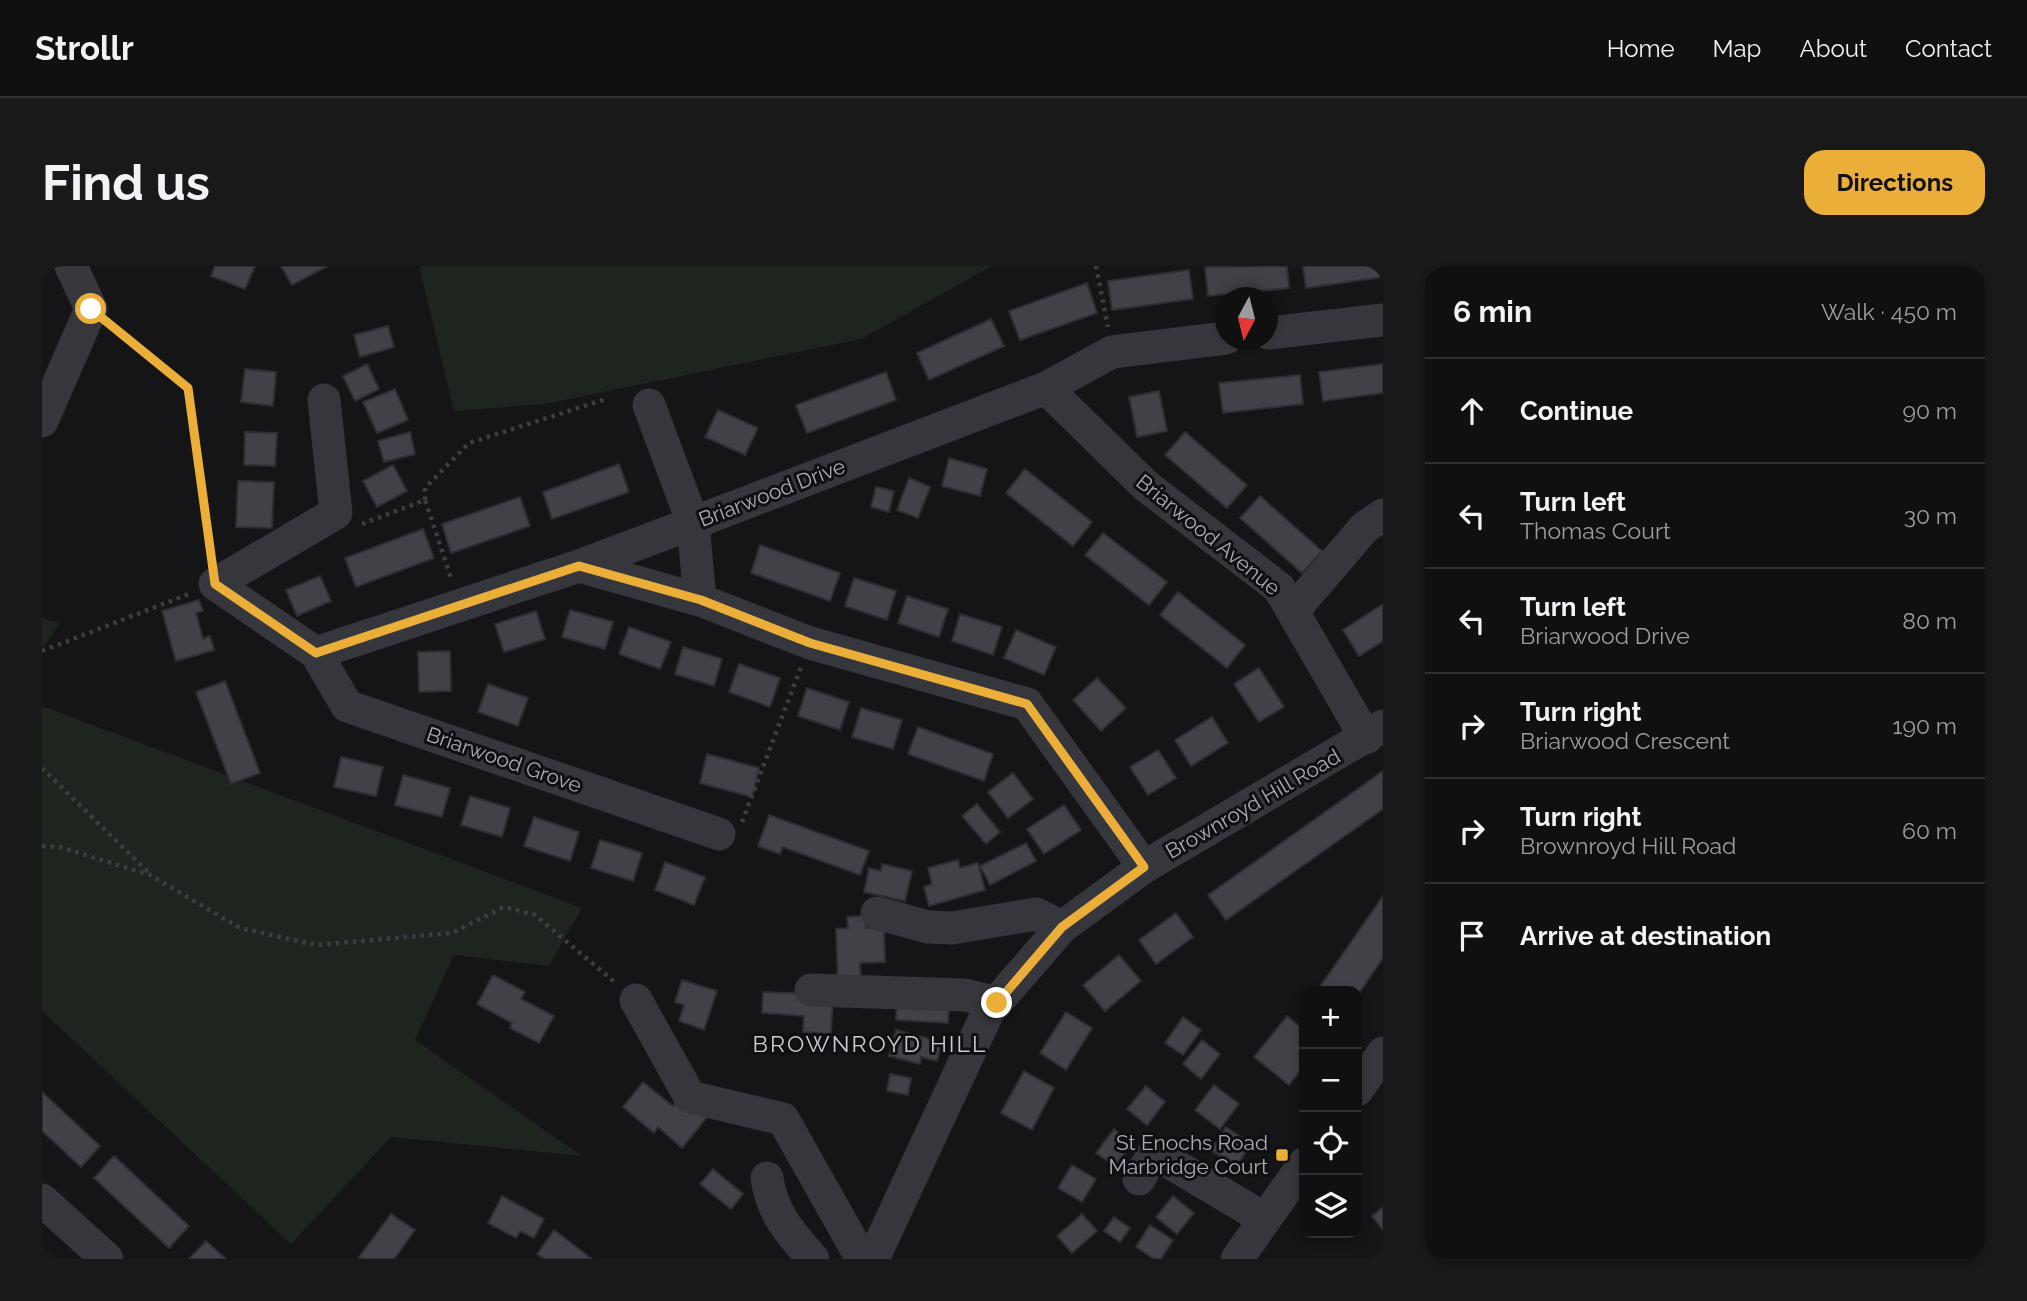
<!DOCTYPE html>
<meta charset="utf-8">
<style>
body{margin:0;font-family:Raleway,sans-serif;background:#19191a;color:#f1f3f6}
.controls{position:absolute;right:21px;bottom:21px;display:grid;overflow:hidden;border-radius:14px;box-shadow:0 4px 10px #0003}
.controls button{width:63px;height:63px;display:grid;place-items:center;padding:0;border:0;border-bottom:2px solid #303031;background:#101011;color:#f1f3f6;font:35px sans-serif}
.compass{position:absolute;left:1173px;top:21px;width:63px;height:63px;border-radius:50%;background:#101011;box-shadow:0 4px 10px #0003;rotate:187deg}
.stop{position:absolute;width:21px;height:21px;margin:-16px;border:5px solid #ebae39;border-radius:50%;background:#fff}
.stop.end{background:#ebae39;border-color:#fff;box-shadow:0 2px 7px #0008}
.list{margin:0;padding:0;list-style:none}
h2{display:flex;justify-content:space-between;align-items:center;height:91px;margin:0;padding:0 28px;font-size:30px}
h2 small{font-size:23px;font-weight:400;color:#9c9d9f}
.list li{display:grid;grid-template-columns:46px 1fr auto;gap:21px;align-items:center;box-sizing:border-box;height:105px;padding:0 28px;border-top:2px solid #303031}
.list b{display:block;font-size:26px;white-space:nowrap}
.list p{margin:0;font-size:23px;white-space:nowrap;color:#9c9d9f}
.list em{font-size:23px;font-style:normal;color:#9c9d9f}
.icon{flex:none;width:38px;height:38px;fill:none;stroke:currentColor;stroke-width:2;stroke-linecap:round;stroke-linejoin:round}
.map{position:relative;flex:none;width:1341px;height:993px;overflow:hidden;border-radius:21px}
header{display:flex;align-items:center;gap:42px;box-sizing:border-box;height:98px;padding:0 35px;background:#101011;border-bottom:2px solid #303031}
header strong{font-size:33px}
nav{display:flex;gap:38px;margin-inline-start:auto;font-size:24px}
.intro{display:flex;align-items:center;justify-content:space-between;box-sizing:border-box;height:168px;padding:0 42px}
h1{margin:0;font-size:49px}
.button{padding:18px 32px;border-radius:21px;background:#ebae39;color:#111;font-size:24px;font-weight:700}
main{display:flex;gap:42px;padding:0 42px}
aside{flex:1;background:#101011;border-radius:21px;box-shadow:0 4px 10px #0003}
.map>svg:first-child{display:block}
.grass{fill:#1d251e}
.building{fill:#414247;stroke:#2f2f33;stroke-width:2}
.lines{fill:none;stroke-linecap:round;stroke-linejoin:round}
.path{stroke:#3c3e43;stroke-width:4.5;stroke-dasharray:3.5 5;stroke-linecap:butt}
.minor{stroke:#36373c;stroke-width:33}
.route{stroke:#ebae39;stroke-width:9}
.poi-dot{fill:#ebae39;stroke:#101012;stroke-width:2.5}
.labels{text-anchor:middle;stroke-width:6;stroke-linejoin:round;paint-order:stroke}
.street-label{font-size:21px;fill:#a7acb6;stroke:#101012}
.poi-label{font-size:21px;fill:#a7acb6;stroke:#101012;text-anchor:end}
.neighbourhood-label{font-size:23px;letter-spacing:2px;fill:#c8cbd3;stroke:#101012}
</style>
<header>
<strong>Strollr</strong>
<nav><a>Home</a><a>Map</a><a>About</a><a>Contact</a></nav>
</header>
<div class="intro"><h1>Find us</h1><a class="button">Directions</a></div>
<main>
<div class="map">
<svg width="1341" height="993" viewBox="0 0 1341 993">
<rect width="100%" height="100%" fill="#151517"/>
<!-- grass -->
<path class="grass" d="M377 0H950L819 73 503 138 412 145Z
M0 352 18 357 0 383Z
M0 440 540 642 507 700 412 689 373 774 540 890 349 871 249 978 0 745Z"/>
<!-- building -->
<path class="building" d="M173 0H213L203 23 169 10Z
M239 0H283L284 1 250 19Z
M1245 0 1247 22 1166 30 1163 1Z
M1261 0H1341V11L1264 22Z
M1147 4 1151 33 1070 44 1066 15Z
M1045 17 1055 47 978 74 967 45Z
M949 53 962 80 887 114 875 87Z
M346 60 352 81 318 91 312 69Z
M325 98 337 123 313 135 301 110Z
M1341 98V127L1281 135 1277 106Z
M203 103 234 106 231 140 199 136Z
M844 106 854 134 765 167 754 139Z
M1258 109 1261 138 1181 147 1177 117Z
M353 123 366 154 335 167 321 136Z
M1117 125 1125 165 1095 171 1087 131Z
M676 144 716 162 703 189 663 171Z
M203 166 235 167 233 200 202 199Z
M368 166 373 188 342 196 336 175Z
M1143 166 1205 219 1185 242 1123 189Z
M907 192 945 203 938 230 900 220Z
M577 198 587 226 510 253 501 226Z
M351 199 365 225 335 241 321 215Z
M983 203 1050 256 1031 280 964 227Z
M867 212 888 221 876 252 855 244Z
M196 215 232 216 230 262 194 261Z
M834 221 852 225 847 246 829 241Z
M1218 230 1280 285 1260 307 1198 252Z
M478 231 488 260 409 287 400 258Z
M381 263 392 292 314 321 303 292Z
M1061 267 1125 316 1107 339 1043 289Z
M718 279 798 307 788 335 709 307Z
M278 310 289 335 255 350 244 324Z
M812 312 854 325 845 354 803 340Z
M1136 326 1203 379 1185 402 1118 349Z
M865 330 906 343 897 371 856 357Z
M157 334 161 345 154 347 161 373 168 370 172 384 134 395 120 345Z
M1341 338V375L1317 390 1301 364Z
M528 344 571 356 563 383 520 371Z
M494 345 503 373 462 386 453 358Z
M918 348 960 361 951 389 910 375Z
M587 361 629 376 618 403 577 388Z
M974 364 1014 381 1002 409 962 392Z
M641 381 680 393 672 420 633 408Z
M408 385 409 425 377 426 376 386Z
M697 398 738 412 728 441 687 426Z
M1217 402 1242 441 1217 456 1192 418Z
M1055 412 1084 442 1059 465 1031 434Z
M183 415 218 507 189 518 154 426Z
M446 418 486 432 476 460 436 446Z
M765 422 807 436 798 464 756 450Z
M819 442 860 454 851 483 810 471Z
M1170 451 1186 477 1149 500 1133 474Z
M876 461 951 488 942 515 866 488Z
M1116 484 1134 512 1106 529 1088 501Z
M665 488 717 502 710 531 658 517Z
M299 491 341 501 334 530 292 521Z
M1341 505V543L1184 654 1166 629Z
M971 507 991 533 966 552 946 526Z
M361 509 408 522 400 551 353 539Z
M428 530 468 542 460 571 419 559Z
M935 538 958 566 944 578 920 550Z
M1022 539 1039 564 1002 588 985 563Z
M727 549 827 585 818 609 741 581 738 588 716 580Z
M492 551 537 566 528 595 482 580Z
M558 574 600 587 591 615 549 602Z
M984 577 994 595 948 619 938 600Z
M916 594 918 602 936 597 943 624 887 640 882 621 890 618 886 602Z
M623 596 663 611 652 639 613 624Z
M840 598 870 605 863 635 822 626 827 602 839 605Z
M1341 630V692L1315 730V725H1275Z
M1134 647 1151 671 1114 698 1097 674Z
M823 650 824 662 842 661 843 696 818 697 819 716 796 717 794 663 806 662 805 651Z
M1077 689 1099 715 1063 745 1041 719Z
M451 709 483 726 479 733 512 750 497 777 468 762 470 757 435 738Z
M640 714 675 725 662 764 637 755 642 739 633 736Z
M721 726 791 729 789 768 761 766 762 750 720 747Z
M855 733 907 737 906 757 854 754Z
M1024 746 1050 762 1024 804 998 787Z
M1245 750 1262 764V800L1247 819 1212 791Z
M1141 751 1159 764 1141 789 1123 777Z
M854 764 900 776 895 795 879 791 878 798 847 790Z
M1160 774 1178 788 1159 813 1141 798Z
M982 805 1012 822 990 864 959 847Z
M848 808 869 812 866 829 845 825Z
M601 816 631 840 640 829 666 850 640 882 616 861 612 867 581 841Z
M1172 819 1197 838 1178 863 1153 844Z
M1104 820 1123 836 1105 859 1085 843Z
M0 826 58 880 39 901 0 865Z
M1184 861 1209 878 1194 901 1169 884Z
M1072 863 1090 877 1073 900 1054 887Z
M72 890 147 960 127 982 52 912Z
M1030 899 1054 913 1040 936 1016 922Z
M671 903 701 928 689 943 658 918Z
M460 930 502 953 492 972 478 965 474 972 446 957Z
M1131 930 1152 947 1135 968 1114 951Z
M1341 941V964L1330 950Z
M349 948 373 964 352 993H320L317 991Z
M1040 948 1055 965 1030 987 1015 970Z
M1072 951 1088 962 1078 976 1062 965Z
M1108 959 1131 974 1119 993H1112L1094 981Z
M512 964 550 993H502L495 988Z
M164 975 184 993H147Z"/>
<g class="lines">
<!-- path -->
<path class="path" d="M1054 0 1066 61
M71 61 146 122 169 289
M383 234V222L427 177 564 133
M320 258 383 234 410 315
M0 385 147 328
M0 502 108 608
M700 556 759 401
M0 580 18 581 108 609 198 662 274 679 410 667 462 641 493 649 575 718"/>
<!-- minor -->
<path class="minor" d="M1226 67 1341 54
M1004 122 1103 219 1237 322 1324 472
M282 134 294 247 173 318 274 387 305 440 677 568
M607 139 651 257 658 334
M0 155 49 43 29 0
M537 300 658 334 768 377 985 438 1102 601
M1251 345 1323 261 1341 249
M274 387 537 300 651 257 1004 122 1070 86 1184 72
M835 647 886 661 910 662 994 648 1020 661
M769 724 923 729 955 737
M594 734 648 831 741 853 820 993
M1315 824 1341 787
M725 912C730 947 748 967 771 993
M1097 913 1112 887 1223 953
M0 934 65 993
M831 993 946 746 1020 661 1102 601 1341 460
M1195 993 1262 898"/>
</g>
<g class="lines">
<!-- route -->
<path class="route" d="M49 43 146 122 173 318 274 387 537 300 659 334 768 377 985 438 1102 601 1020 661 955 737"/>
</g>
<!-- markers -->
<rect class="poi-dot" x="1233" y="882" width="14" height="14" rx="3.5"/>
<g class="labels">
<!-- street labels -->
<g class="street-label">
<text transform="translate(730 227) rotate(-21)" y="7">Briarwood Drive</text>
<text transform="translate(1166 269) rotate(39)" y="7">Briarwood Avenue</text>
<text transform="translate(462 494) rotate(19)" y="7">Briarwood Grove</text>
<text transform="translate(1211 538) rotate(-30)" y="7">Brownroyd Hill Road</text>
</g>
<!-- poi labels -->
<g class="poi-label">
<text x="1226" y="884">St Enochs Road<tspan x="1226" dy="24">Marbridge Court</tspan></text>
</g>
<!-- neighbourhood labels -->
<g class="neighbourhood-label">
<text x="828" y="786">BROWNROYD HILL</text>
</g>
</g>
</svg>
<div class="controls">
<button>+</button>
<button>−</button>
<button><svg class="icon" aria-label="locate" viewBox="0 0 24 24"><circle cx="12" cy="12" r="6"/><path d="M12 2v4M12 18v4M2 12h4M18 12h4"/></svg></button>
<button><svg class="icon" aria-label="layers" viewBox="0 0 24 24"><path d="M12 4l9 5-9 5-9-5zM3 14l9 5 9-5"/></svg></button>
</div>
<svg class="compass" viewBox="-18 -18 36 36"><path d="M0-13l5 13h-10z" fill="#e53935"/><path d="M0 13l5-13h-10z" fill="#9c9d9f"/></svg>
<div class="stop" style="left:49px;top:43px"></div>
<div class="stop end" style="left:955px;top:737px"></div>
</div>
<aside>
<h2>6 min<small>Walk · 450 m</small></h2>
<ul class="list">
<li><svg class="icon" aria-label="ahead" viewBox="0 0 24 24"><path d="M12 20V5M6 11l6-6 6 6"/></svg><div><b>Continue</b></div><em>90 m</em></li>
<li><svg class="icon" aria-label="left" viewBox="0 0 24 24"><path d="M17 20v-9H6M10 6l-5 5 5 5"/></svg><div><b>Turn left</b><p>Thomas Court</p></div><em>30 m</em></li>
<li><svg class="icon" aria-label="left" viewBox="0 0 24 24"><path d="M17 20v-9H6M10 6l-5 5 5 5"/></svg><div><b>Turn left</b><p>Briarwood Drive</p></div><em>80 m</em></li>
<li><svg class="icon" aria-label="right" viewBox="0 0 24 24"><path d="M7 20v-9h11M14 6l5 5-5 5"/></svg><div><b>Turn right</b><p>Briarwood Crescent</p></div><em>190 m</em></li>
<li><svg class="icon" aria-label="right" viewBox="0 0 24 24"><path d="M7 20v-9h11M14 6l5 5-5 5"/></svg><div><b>Turn right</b><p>Brownroyd Hill Road</p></div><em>60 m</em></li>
<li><svg class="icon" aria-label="arrive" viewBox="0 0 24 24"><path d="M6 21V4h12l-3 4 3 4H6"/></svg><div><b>Arrive at destination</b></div></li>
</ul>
</aside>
</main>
